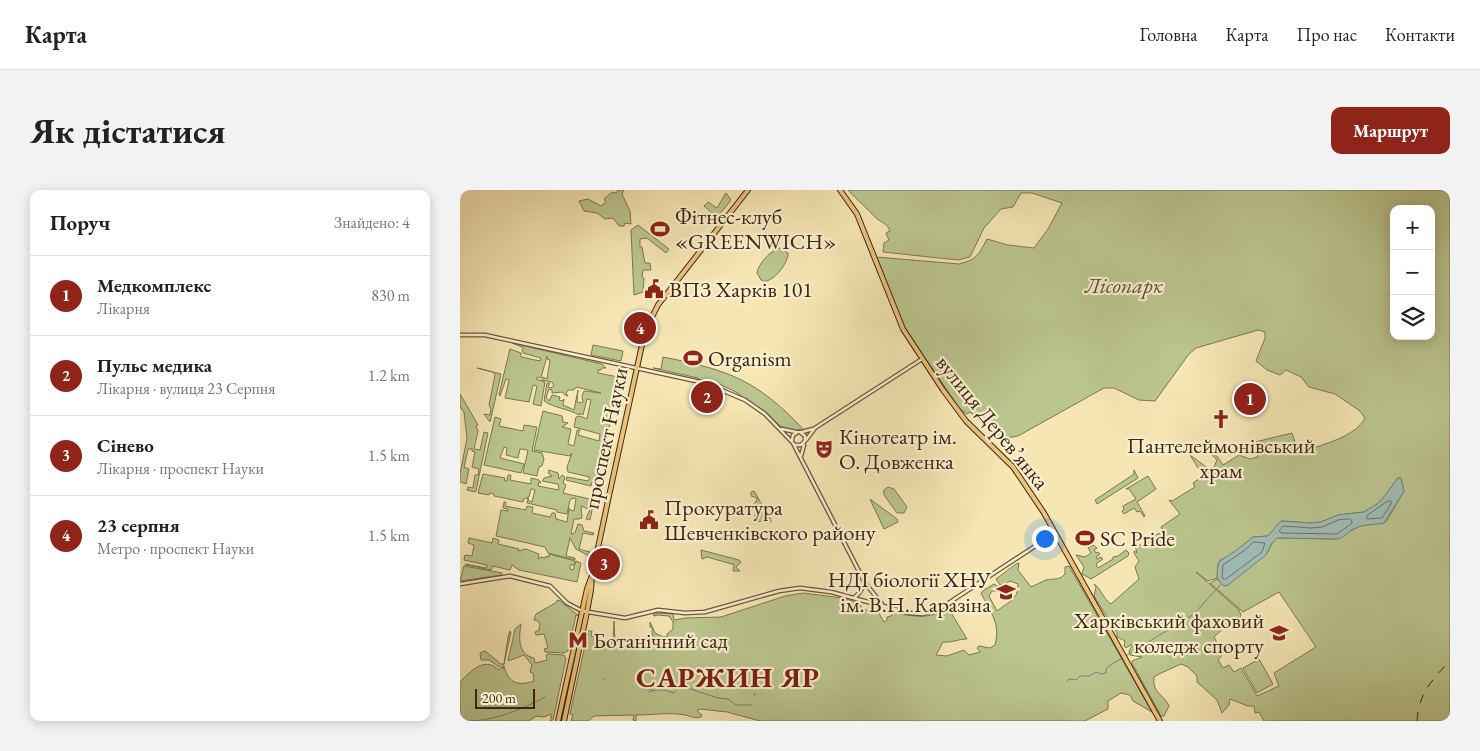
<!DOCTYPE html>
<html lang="uk">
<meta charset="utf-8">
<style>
body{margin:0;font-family:"EB Garamond",serif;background:#f2f2f2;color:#222}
.controls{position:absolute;right:15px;top:15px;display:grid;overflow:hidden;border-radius:10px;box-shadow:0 2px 12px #0003}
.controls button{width:45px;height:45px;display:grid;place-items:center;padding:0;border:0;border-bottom:1px solid #e0e0e0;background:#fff;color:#222;font:25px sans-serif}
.scale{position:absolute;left:15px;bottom:12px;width:60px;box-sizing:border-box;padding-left:5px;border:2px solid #3d2616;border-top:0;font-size:14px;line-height:18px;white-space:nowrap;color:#3d2616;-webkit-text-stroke:4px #f9efce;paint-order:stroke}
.you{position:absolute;left:584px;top:348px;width:18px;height:18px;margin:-12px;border:4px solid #fff;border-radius:50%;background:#1a73e8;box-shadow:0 0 0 8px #1a73e833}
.badge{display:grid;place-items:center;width:32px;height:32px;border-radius:50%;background:#8f2418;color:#fff;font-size:16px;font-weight:700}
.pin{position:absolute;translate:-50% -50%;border:2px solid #fff;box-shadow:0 1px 5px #0006}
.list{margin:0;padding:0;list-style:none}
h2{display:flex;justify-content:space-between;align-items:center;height:65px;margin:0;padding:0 20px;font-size:21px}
h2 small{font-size:16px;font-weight:400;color:#767676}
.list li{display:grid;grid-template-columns:32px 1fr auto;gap:15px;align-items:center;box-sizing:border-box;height:80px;padding:0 20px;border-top:1px solid #e0e0e0}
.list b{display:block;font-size:19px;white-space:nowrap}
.list p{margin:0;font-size:16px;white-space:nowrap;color:#767676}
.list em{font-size:16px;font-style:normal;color:#767676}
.icon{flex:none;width:28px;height:28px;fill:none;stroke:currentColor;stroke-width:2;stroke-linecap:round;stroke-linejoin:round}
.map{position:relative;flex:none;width:990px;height:531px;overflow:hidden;border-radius:10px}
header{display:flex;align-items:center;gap:30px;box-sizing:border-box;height:70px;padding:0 25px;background:#fff;border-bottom:1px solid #e0e0e0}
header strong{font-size:24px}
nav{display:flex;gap:28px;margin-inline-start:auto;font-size:18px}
.intro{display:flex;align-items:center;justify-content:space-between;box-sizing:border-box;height:120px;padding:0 30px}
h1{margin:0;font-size:35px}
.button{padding:12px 22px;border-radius:10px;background:#8f2418;color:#fff;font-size:18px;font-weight:700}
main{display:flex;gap:30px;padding:0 30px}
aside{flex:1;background:#fff;border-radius:10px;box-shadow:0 2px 12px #0003}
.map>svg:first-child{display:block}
.green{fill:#bbc58e;stroke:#7c7652;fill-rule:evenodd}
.water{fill:#a0bdb6;stroke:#788176}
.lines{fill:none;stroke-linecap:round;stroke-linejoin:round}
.shore{stroke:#6e7266;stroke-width:1}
.stream{stroke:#788176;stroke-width:1}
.tertiary-casing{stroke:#6b563e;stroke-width:5}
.primary-casing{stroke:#3d2616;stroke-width:6}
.tertiary{stroke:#f9efce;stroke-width:2.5}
.primary{stroke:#ebc37a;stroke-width:4}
.rail{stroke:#3d2616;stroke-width:1;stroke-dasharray:9 9;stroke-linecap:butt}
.labels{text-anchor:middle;stroke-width:4.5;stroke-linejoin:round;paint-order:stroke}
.poi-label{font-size:22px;fill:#3d2616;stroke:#f9efce;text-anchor:start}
.park-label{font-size:22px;font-style:italic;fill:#5c4e34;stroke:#f9efce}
.street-label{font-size:22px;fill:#3d2616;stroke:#f9efce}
.district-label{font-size:28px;font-weight:bold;letter-spacing:1px;fill:#7a1f14;stroke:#f9efce}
</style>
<header>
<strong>Карта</strong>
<nav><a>Головна</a><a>Карта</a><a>Про нас</a><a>Контакти</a></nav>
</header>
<div class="intro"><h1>Як дістатися</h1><a class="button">Маршрут</a></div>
<main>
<aside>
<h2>Поруч<small>Знайдено: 4</small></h2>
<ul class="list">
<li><span class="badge">1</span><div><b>Медкомплекс</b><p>Лікарня</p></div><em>830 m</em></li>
<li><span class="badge">2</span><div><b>Пульс медика</b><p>Лікарня · вулиця 23 Серпня</p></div><em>1.2 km</em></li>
<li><span class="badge">3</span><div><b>Сінево</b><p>Лікарня · проспект Науки</p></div><em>1.5 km</em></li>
<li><span class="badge">4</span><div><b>23 серпня</b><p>Метро · проспект Науки</p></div><em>1.5 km</em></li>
</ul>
</aside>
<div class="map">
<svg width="990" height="531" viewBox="0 0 990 531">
<rect width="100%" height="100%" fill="#f6e6b4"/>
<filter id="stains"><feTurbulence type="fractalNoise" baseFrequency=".004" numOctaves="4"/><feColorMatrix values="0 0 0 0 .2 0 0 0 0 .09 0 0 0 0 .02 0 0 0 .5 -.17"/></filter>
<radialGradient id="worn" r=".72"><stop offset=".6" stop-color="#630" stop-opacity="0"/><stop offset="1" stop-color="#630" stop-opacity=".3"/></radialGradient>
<!-- green -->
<path class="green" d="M158 0H164L162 4 170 21 171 34 165 33 164 36H159L153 28 145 29 137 23 124 21 119 11 128 9 141 16 146 12 144 9 152 2 156 3Z
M388 0H990V531H804L799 522 795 523 794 516H788L770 509 769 515 762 523 757 510 737 492V486L728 477 721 474 699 484 694 487C692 504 704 504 709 516L704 526H701L672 473V471L682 467 670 465 669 461 674 453 666 458 664 456 665 451 657 447V443L634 406 636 397 634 394C641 398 643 409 651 414L679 389 675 377 679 371 674 363V361L677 363 675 356 681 355 686 357V351C692 348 697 343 704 342L701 337 720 324 709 310 712 311 735 297 733 293 743 286 730 265 749 279 754 277 757 270 752 265 757 266 763 275 779 265 790 269 798 267 795 252 832 243 838 261H844C864 254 895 247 905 228L900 221 875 204 849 197 841 187 826 180 820 185 807 180 796 171 805 148V142L798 140 736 158 729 164 695 211 679 210 654 198H644L558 246 547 248 544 246 540 249 510 222 507 224 500 219 446 141 416 67 499 74C517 69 518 66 527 49L548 55 574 58 588 39 602 13 572 3H561L553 17 541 19 524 38 510 67 498 70 423 62 424 53 429 50 426 43 430 41C427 33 422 33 416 28 407 18 397 10 388 0ZM934 19H971V146H934ZM938 288H941L944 301 926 332 900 336 875 349 817 348 812 353 808 362 766 396 757 389 750 393 783 422 819 402 856 457 814 483 819 496 797 506 781 478 774 482 769 475 763 478 758 470 763 464 754 447 767 435 780 428 781 425 779 420 736 382 748 391 757 388 758 374 760 370 770 366 793 347 808 346 821 331 851 333 861 332 878 325 904 322 917 314 924 307Z
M266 3 271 10 252 34 250 33C256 25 250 21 244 16L248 12 257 18Z
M178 35 209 59 206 63 187 48 180 49V57H182L185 73H190L191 80H183L182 87 184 88 183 102 174 105 171 40Z
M320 58 328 63C329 71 317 87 309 90 306 92 305 91 301 90L297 83C298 74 311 60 320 58Z
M52 153 142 174 146 178H142L141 180H138V183L158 187 154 214 137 294 132 292 131 296 106 290 107 287 128 291 130 287 108 282 107 277 112 263 110 266 74 260 83 221 102 226 103 232 108 233 102 237 111 239 108 254 114 256 117 240H120L118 245 139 251 140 244 114 237 116 227 120 226 127 229 131 210 127 209 123 225 120 223 119 225C109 219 94 218 84 211L87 193H90L88 197 91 198 94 196 92 192 82 190 83 187 87 189 90 170 87 169V166L81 188 77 187 76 189 85 192 81 216 73 214 77 196 73 195 69 212 45 208 49 190 46 189 40 206 39 204 50 159 61 163V167L80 171 81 168 63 163 62 160 64 158ZM116 197 141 203 124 201 122 206 123 212 121 213 117 212 118 200 114 220 103 215 104 209 102 211 99 210 100 207 92 205 89 211 86 207 89 199 92 200V203L103 202 105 205 108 206 106 203 108 200H114Z
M133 155 163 161 161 171 131 165Z
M203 167C269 180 297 190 344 240 321 242 321 236 307 223L306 224 289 211 278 204V203L259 194 258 196 238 190V188L193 178 201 179Z
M17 178 41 184 30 232 24 224 30 225 31 219 29 215 35 185 33 182Z
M0 204 18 235 16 236 18 241 14 259 20 260 24 242 28 243 16 301 15 302 7 300 8 297 13 298 15 285H18L19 279 12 277 15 262 12 261V259H8L4 277 9 279 6 294 0 292V284L7 248 4 222 0 217Z
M35 227 41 229 39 236 63 241 64 235 77 237 72 261 82 263 84 269 82 276 79 277 77 286 63 283 68 260 60 259 58 268 46 265 47 258 44 257 40 268 64 274 61 283 24 275Z
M89 280 98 283 99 289 102 285 105 287 103 293 106 295 103 303 134 310 130 330 126 329 131 317H128V319L121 316 122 328 119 329H114L111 344 115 343 118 334 122 335 124 341 134 343 133 345 123 343 119 359 130 362 129 366 116 359 110 348 106 366 115 368V370L88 363 85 357 36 346 41 320 48 321V319L43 318 44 312H46L45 316 66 320 67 316 73 317 72 323 90 327 92 323H95L96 329 107 332 109 318 110 320 114 321 116 309 113 308 110 310 107 324 97 322V320L67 313 68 308 69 311 72 312 75 300 72 299H71L69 307 64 309 63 312 34 306V304L30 303 29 305 18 303 23 284 45 288 44 291H47L48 285H51L50 290 71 294V288L79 290 81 293 79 292 78 296 99 300 98 294 82 291 84 288 92 286 88 283Z
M674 280 678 288 637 314 635 310 674 284Z
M688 286 696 299 677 312 685 326 684 327 680 321 677 322 674 318 664 324 662 321 664 319 663 316 676 309 669 299H666Z
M428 297 434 299 447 317 444 323H437L424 305V300Z
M294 301 311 330V332L294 331 296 320 299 316 293 314 296 312 297 308 291 306V302Z
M410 309 437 329 438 332 424 339Z
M9 348 32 353 33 348 39 350 38 354 59 359 58 361 66 359 79 364 78 369 81 367 86 368V366L89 367V364L115 371 114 375H110V379L113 380 116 371 121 373 117 392 59 380 52 375 50 380 33 376 31 380 5 375 6 374 26 378 27 375 4 370 5 365 12 366 14 355 8 353Z
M633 355 637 358 634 360 636 363 638 362 640 364 636 367 637 369 641 367 643 369 636 374 638 378 653 369V367L658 366 666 360 669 363 668 366 631 389 622 384 624 377 616 365 625 367 631 363 628 358Z
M241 360 279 370 281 372 276 377 280 381H273L274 375 272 374 247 367 242 369Z
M559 373 558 380 571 397C576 395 581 392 586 390 594 388 599 391 605 384V377L609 376 692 522 673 511 670 505 661 503 648 511V519L625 531H300L267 522 240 519 237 521 242 525 241 527C234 529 231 526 225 525 209 522 192 525 176 525V531L173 530 174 525 134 526 128 531H111L113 525 110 524 127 446 129 445 127 444 128 441H132L131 446 138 448 141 456 153 452 154 431 155 454 175 457 178 453 181 458 191 456 198 451 196 447H193L192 441 193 439 190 437V432L195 443 203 447 208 446 207 444 213 439V432L209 426 198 425 194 426 193 425 198 423 213 424 214 430 226 428 261 427 325 406 343 403 383 408 399 413 402 418 411 422 414 419 417 420 424 432 427 430V427L431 426 433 422C452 427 470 429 488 419L486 423 490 421 507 449C498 449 492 453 483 452L476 465 487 466 504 460 509 465 520 462 517 458 519 456 530 458 535 455C541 433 530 422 521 403L524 400 534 394 540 398 538 401H532L529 406 537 421C549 411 558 411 558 394L550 391 544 395H540L536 389 556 374Z
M4 376 42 383 41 385 0 391Z
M97 410 100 411 119 426 116 425 108 461 104 463 85 462 84 459 88 458 84 444 76 445 75 442 79 440 80 434 78 431 74 430 76 424 97 412Z
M61 434C59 447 57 464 74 468L75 473 87 470 86 465 88 464 104 465 106 469 93 530 90 531 91 529V524L84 527 76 526 69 531H0V492C11 481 24 466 39 480L41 478 29 470H21L20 463 25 461 41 474H44L48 447 50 441 51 442 44 474 42 477 43 479 44 476C48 494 59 496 74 491L73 483 70 482 72 475 64 465 48 471 55 439Z
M799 469 813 494 797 503 783 478Z"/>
<!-- water -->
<path class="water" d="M938 288H941L944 301 924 333C915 335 905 334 896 338 889 340 886 346 879 349L817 348 812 353 806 365 768 395 764 396C756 390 756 382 759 372L782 356 793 347 808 346 821 331 851 333 861 332 878 325 904 322 917 314 924 307Z"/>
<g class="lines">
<!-- shore -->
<path class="shore" d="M928 311H931V314L922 328 907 329V326Z
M890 329 892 331V333L877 344 822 343 819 341 823 336 851 338 862 337 878 330Z
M794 352 805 353 802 362 766 389H763L762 387 763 375 785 360Z"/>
<!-- stream -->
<path class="stream" d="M144 489H145
M607 491 609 489 616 490 620 486H629L636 482 641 484 646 483V479L649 476 734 424 761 394
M182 498 192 500
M227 498 258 508 268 509 276 515H292
M189 502C198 499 204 499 213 503L216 501
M294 506 295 503
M13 531C38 529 63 519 85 507"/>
<!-- tertiary casing -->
<g class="tertiary-casing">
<path id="tertiary" d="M0 145H25L245 193 285 210 305 224 333 253 405 393 422 414
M322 239 336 242
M342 242 353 239
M332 250 333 245 338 242
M346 250 355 238 462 169
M335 255H341L345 251V246L340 242
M341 266 344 255
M0 394 50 386 90 396 107 413 122 421 165 428 198 420 225 423 245 422 319 401 340 398 371 402 449 423 463 424 481 418 595 343
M395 407 400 402 405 393"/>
</g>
<!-- primary casing -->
<g class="primary-casing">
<path id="primary" d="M380 0 397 24 443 139 483 200 506 231 553 277 584 323 700 531
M98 531 127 399 131 388
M104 531 127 422 131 400 132 386 149 306 185 141 198 115 288 0"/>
</g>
<!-- tertiary -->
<use href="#tertiary" class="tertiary"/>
<!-- primary -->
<use href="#primary" class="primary"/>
<!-- rail -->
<path class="rail" d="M957 531C959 502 972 491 990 470"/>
</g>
<!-- icons -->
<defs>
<g id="stadium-bare" transform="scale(1.5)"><path d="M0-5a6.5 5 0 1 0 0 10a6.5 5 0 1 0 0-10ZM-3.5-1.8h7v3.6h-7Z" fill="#8f2418" stroke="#f9efce" stroke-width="2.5" paint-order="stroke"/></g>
<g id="civic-bare" transform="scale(1.5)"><path d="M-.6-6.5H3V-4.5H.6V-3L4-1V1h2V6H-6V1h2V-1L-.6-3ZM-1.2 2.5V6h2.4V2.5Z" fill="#8f2418" stroke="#f9efce" stroke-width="2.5" paint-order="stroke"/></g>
<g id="church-bare" transform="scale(1.5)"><path d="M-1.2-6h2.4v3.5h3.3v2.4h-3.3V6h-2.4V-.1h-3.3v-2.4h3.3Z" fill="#8f2418" stroke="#f9efce" stroke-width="2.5" paint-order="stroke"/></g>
<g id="theatre-bare" transform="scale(1.5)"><path d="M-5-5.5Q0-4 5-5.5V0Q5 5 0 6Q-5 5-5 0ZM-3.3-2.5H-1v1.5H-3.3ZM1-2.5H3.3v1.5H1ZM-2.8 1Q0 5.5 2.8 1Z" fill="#8f2418" stroke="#f9efce" stroke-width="2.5" paint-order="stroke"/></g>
<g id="university-bare" transform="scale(1.5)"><path d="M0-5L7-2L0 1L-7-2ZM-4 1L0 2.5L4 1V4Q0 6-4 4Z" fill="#8f2418" stroke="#f9efce" stroke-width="2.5" paint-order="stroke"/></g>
<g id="metro-bare" transform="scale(1.5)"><path d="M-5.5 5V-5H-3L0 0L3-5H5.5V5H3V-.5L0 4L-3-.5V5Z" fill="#8f2418" stroke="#f9efce" stroke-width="2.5" paint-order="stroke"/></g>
</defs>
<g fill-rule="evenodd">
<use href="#stadium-bare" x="200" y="39"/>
<use href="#civic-bare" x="194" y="99"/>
<use href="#stadium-bare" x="233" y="168"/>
<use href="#church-bare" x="761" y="229"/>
<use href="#theatre-bare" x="364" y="259"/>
<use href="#civic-bare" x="189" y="330"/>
<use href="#stadium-bare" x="625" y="348"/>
<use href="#university-bare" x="546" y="402"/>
<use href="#university-bare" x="819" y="443"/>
<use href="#metro-bare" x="118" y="450"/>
</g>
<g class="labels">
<!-- poi labels -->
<g class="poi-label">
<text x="215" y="34">Фітнес-клуб<tspan x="215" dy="25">«GREENWICH»</tspan></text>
<text x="209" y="107">ВПЗ Харків 101</text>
<text x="248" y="176">Organism</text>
<text x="379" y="254">Кінотеатр ім.<tspan x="379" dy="25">О. Довженка</tspan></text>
<text x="761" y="263" text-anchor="middle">Пантелеймонівський<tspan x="761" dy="25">храм</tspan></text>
<text x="204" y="325">Прокуратура<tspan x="204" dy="25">Шевченківского району</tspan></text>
<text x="640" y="356">SC Pride</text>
<text x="531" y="397" text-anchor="end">НДІ біології ХНУ<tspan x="531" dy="25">ім. В.Н. Каразіна</tspan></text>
<text x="804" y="438" text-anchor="end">Харківський фаховий<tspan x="804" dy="25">коледж спорту</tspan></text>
<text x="133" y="458">Ботанічний сад</text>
</g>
<!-- park labels -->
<g class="park-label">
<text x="664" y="103">Лісопарк</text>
</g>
<!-- street labels -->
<g class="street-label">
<text transform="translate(533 232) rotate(51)" y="8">вулиця Дерев’янка</text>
<text transform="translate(145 248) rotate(-78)" y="8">проспект Науки</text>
</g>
<!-- district labels -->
<g class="district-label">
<text x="268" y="497">САРЖИН ЯР</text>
</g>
</g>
<rect width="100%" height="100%" filter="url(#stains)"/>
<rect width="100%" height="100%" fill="url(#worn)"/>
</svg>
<div class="controls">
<button>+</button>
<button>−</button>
<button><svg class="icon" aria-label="layers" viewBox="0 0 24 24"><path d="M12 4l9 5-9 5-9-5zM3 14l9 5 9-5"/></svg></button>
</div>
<div class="scale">200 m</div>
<div class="you"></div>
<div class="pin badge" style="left:790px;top:209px">1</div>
<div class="pin badge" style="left:247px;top:207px">2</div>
<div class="pin badge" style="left:144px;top:374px">3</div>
<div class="pin badge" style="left:180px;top:138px">4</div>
</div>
</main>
